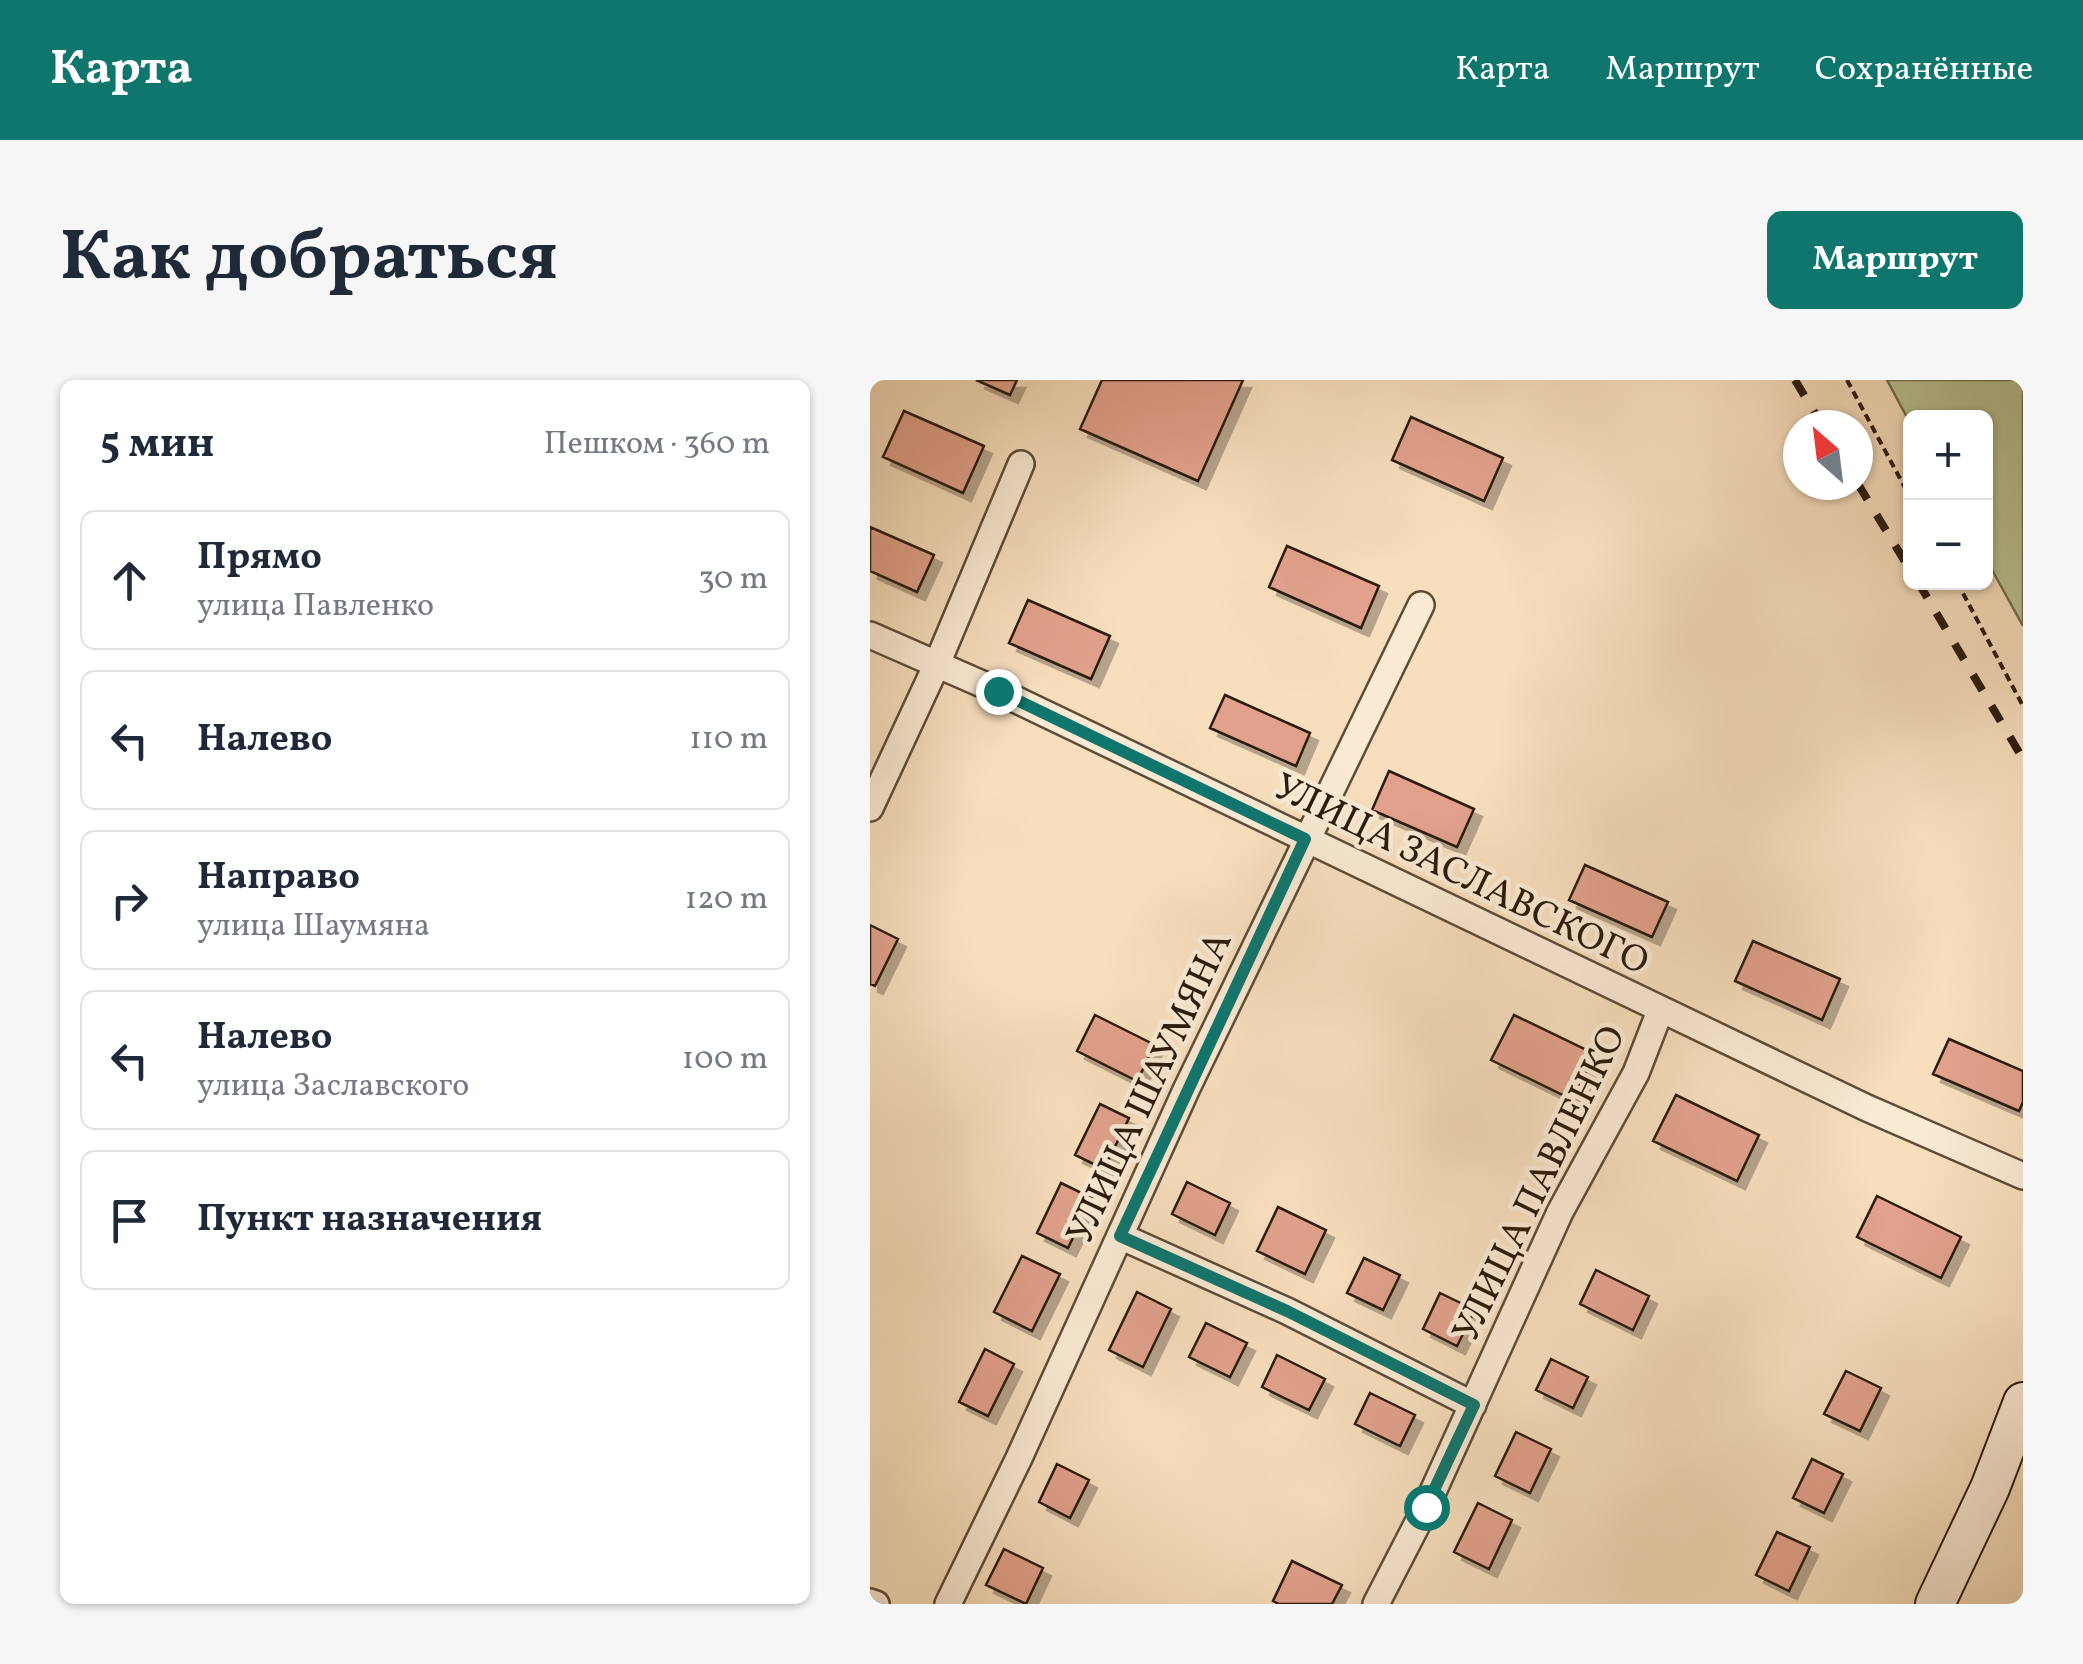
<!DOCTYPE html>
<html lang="ru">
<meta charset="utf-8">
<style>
body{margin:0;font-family:Vollkorn,serif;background:#f6f6f7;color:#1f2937}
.controls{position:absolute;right:30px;top:30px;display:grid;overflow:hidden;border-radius:15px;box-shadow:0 2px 8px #0004}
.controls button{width:90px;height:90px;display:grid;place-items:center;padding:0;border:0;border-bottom:2px solid #e0e1e3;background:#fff;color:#1f2937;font:50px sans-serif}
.compass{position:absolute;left:913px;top:30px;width:90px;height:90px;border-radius:50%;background:#fff;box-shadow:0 2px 8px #0004;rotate:332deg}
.stop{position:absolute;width:30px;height:30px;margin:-22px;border:8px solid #0f766e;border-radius:50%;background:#fff}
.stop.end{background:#0f766e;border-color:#fff;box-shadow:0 2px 10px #0008}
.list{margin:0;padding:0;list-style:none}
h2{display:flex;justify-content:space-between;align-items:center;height:130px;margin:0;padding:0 40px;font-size:42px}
h2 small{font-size:32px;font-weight:400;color:#747a83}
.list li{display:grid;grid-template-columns:65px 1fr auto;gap:30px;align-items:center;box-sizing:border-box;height:140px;margin:0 20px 20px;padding:0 20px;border:2px solid #e0e1e3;border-radius:15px}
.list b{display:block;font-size:38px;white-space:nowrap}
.list p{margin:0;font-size:32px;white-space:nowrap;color:#747a83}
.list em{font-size:32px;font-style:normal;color:#747a83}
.icon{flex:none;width:55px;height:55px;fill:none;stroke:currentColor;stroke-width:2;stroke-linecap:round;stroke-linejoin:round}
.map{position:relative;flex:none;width:1153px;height:1224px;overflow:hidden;border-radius:15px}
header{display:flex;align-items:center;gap:60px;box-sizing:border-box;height:140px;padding:0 50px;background:#0f766e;color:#fff}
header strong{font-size:48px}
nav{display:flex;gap:55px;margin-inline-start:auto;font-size:35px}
.intro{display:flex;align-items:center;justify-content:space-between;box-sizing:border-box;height:240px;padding:0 60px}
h1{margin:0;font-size:70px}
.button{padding:25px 45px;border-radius:15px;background:#0f766e;color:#fff;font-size:35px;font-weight:700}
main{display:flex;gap:60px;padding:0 60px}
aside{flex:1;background:#fff;border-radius:15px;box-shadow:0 2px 8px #0004}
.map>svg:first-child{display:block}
.green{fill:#b8c294;stroke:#726e4f;stroke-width:2.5}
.building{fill:#e1a18c;stroke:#2b1b0a;stroke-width:2.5;filter:url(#shadow)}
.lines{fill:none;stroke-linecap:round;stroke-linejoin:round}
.street-casing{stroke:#5e4c37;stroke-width:30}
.secondary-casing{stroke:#2b1b0a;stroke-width:42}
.path{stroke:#2b1b0a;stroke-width:4;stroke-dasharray:8 5;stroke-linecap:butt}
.street{stroke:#faead4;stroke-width:25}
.secondary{stroke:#faead4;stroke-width:38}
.rail{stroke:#2b1b0a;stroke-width:8;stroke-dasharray:18 18;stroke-linecap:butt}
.route{stroke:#0f766e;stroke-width:12}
.labels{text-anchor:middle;stroke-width:9;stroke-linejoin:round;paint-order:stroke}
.street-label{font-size:38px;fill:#2b1b0a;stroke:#faead4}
</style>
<header>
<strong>Карта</strong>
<nav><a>Карта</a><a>Маршрут</a><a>Сохранённые</a></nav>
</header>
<div class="intro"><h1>Как добраться</h1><a class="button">Маршрут</a></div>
<main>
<aside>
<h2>5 мин<small>Пешком · 360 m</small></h2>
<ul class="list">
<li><svg class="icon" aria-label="ahead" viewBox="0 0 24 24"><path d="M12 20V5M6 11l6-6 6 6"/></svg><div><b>Прямо</b><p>улица Павленко</p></div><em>30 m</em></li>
<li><svg class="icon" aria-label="left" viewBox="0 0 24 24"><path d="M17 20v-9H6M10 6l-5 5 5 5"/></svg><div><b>Налево</b></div><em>110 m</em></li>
<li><svg class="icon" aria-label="right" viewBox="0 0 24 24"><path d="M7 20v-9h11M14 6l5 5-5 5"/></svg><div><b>Направо</b><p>улица Шаумяна</p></div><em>120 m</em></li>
<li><svg class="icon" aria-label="left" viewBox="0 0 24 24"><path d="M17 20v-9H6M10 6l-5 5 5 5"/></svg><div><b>Налево</b><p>улица Заславского</p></div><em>100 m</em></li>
<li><svg class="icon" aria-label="arrive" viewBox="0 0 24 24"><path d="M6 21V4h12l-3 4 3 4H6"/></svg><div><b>Пункт назначения</b></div></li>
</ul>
</aside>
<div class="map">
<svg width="1153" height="1224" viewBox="0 0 1153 1224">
<defs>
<filter id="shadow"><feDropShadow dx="8" dy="8" stdDeviation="0" flood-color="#0004"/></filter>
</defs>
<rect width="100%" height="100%" fill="#f7debd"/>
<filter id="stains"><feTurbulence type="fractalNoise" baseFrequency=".002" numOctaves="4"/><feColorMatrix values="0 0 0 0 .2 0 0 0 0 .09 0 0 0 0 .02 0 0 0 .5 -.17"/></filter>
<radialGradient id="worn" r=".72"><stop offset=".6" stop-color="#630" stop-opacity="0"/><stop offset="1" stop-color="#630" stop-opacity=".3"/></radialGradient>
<!-- green -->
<path class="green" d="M1017 0H1153V246L1116 179V38H1040V43Z"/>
<!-- building -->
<path class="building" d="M106 0H147L140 15Z
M232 0H373L328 101 210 49Z
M34 31 114 66 93 113 13 77Z
M541 37 633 78 614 121 522 80Z
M0 147 64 175 47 212 0 191Z
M417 166 509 206 491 248 399 207Z
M158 220 240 256 221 299 139 263Z
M355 315 440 353 426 386 340 348Z
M519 391 604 429 587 467 502 430Z
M715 485 798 522 782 557 699 520Z
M0 545 28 559 5 606 0 604Z
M883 561 970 599 952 640 865 601Z
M225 635 285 665 267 701 207 671Z
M644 635 725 674 703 720 621 680Z
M1079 659 1153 691V722L1149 731 1063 694Z
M806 715 889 755 867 801 783 761Z
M230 724 259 738 234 789 205 775Z
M317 802 360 823 345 855 302 834Z
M191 803 222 818 198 868 167 853Z
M1007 816 1091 857 1071 898 987 857Z
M408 827 456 850 435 894 387 871Z
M152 876 190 894 162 951 124 932Z
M494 878 530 895 513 930 477 913Z
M726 890 779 916 763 950 710 924Z
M267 912 301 929 273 987 239 970Z
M570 913 605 930 587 966 553 949Z
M336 943 377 963 360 997 319 977Z
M115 969 144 984 118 1036 89 1022Z
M407 975 455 999 439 1030 392 1007Z
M681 979 718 997 703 1028 666 1010Z
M976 991 1011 1008 990 1051 954 1034Z
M500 1013 545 1035 530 1066 485 1044Z
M646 1052 681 1069 660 1113 625 1096Z
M942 1079 973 1094 954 1133 923 1118Z
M187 1084 219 1100 200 1138 169 1122Z
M608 1123 642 1140 619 1189 584 1172Z
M907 1152 940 1167 919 1211 886 1195Z
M134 1169 173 1188 156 1224 116 1205Z
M422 1181 472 1205 462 1224H409L403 1221Z"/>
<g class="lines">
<!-- street casing -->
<g class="street-casing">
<path id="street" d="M0 255 128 311 997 728 1153 796
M0 428 67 284 151 84
M250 856 417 931 603 1025
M0 1222 6 1224
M78 1224 149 1078 317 708 551 225
M506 1224 556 1127 690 832 766 693 790 631"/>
</g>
<!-- secondary casing -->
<g class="secondary-casing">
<path id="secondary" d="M1065 1224 1120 1108 1153 1022"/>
</g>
<!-- path -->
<path class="path" d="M977 0 1040 117
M1087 202 1153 326"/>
<!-- street -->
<use href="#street" class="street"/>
<!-- secondary -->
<use href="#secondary" class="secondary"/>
<!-- rail -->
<path class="rail" d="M925 0 952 45
M988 104 1040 190
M1048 202 1153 379"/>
</g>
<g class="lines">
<!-- route -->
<path class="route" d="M128 311 435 459 250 856 417 931 604 1025 556 1127"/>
</g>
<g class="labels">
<!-- street labels -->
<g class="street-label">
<text transform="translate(592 493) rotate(26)" y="13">УЛИЦА ЗАСЛАВСКОГО</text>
<text transform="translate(278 707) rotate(-65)" y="13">УЛИЦА ШАУМЯНА</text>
<text transform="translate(668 803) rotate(-64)" y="13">УЛИЦА ПАВЛЕНКО</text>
</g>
</g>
<rect width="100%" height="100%" filter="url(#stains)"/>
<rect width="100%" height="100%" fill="url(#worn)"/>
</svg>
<div class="controls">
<button>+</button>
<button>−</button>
</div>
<svg class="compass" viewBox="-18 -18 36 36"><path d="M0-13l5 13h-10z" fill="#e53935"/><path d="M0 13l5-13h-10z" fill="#747a83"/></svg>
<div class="stop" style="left:556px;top:1127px"></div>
<div class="stop end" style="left:128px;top:311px"></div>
</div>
</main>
